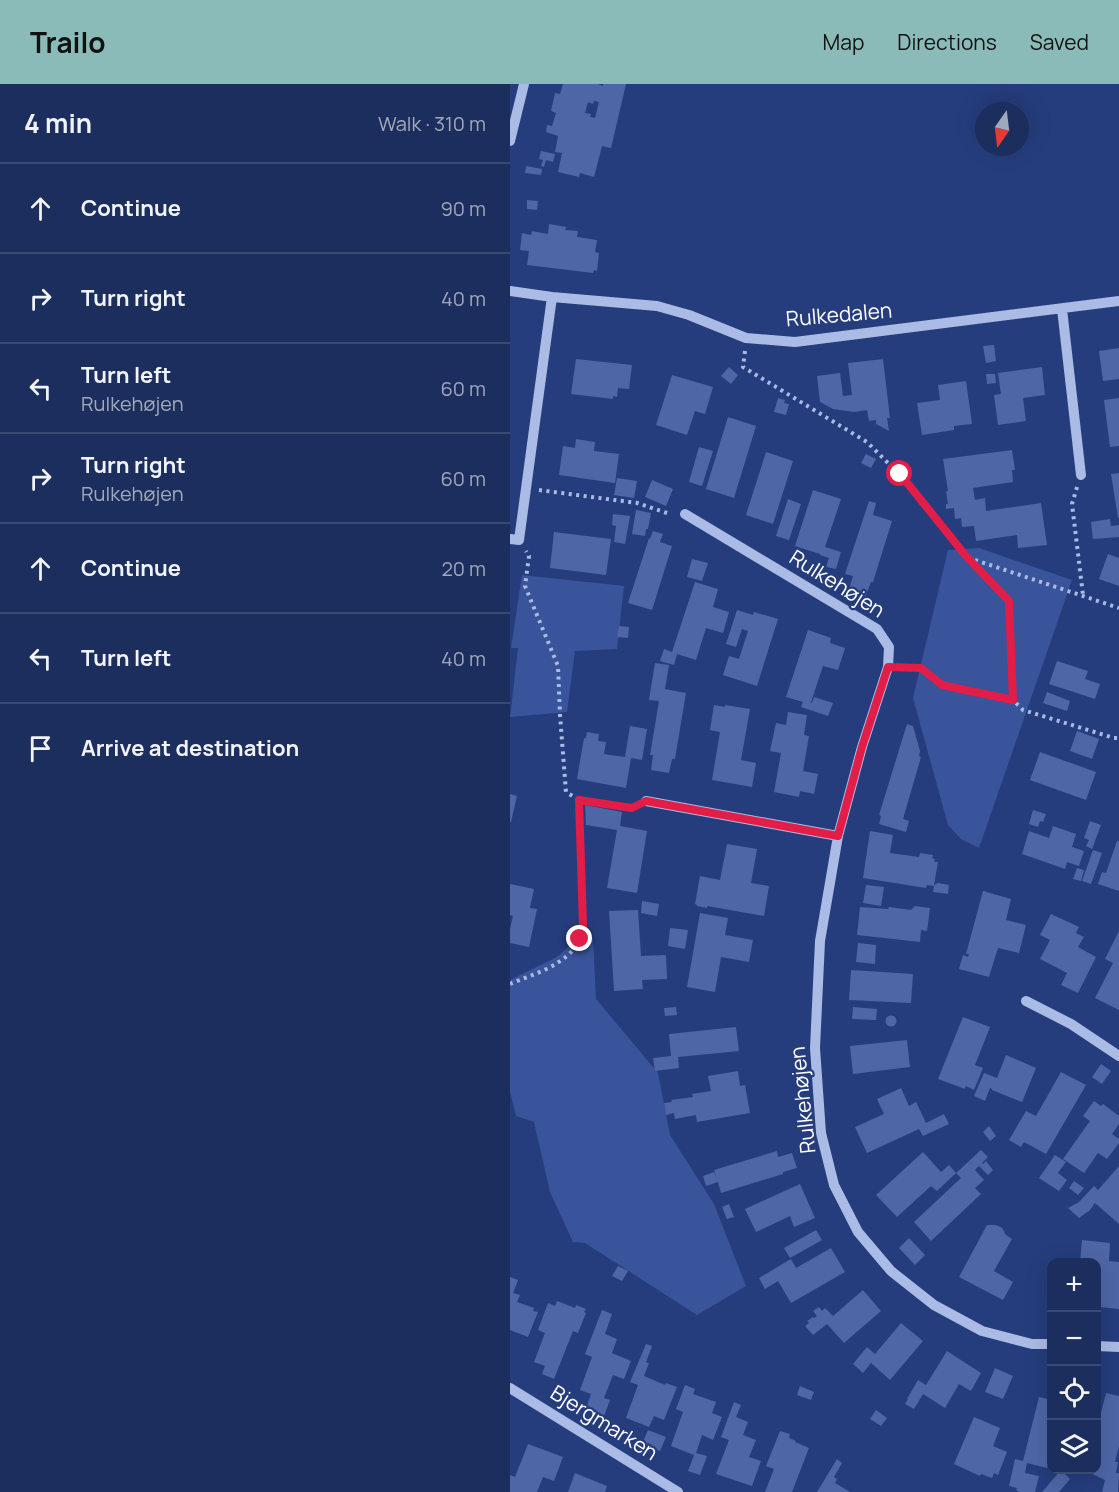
<!DOCTYPE html>
<meta charset="utf-8">
<style>
body{margin:0;font-family:Manrope,sans-serif;background:#293a67;color:#f1f3f6}
.controls{position:absolute;right:18px;bottom:18px;display:grid;overflow:hidden;border-radius:12px;box-shadow:0 6px 24px #0002}
.controls button{width:54px;height:54px;display:grid;place-items:center;padding:0;border:0;border-bottom:2px solid #3a4a73;background:#1c2e5e;color:#f1f3f6;font:30px sans-serif}
.compass{position:absolute;left:465px;top:18px;width:54px;height:54px;border-radius:50%;background:#1c2e5e;box-shadow:0 6px 24px #0002;rotate:194deg}
.stop{position:absolute;width:18px;height:18px;margin:-14px;border:4px solid #e11d48;border-radius:50%;background:#fff}
.stop.end{background:#e11d48;border-color:#fff;box-shadow:0 2px 6px #0008}
.list{margin:0;padding:0;list-style:none}
h2{display:flex;justify-content:space-between;align-items:center;height:78px;margin:0;padding:0 24px;font-size:26px}
h2 small{font-size:20px;font-weight:400;color:#a0a8bc}
.list li{display:grid;grid-template-columns:39px 1fr auto;gap:18px;align-items:center;box-sizing:border-box;height:90px;padding:0 24px;border-top:2px solid #3a4a73}
.list b{display:block;font-size:22px;white-space:nowrap}
.list p{margin:0;font-size:20px;white-space:nowrap;color:#a0a8bc}
.list em{font-size:20px;font-style:normal;color:#a0a8bc}
.icon{flex:none;width:33px;height:33px;fill:none;stroke:currentColor;stroke-width:2;stroke-linecap:round;stroke-linejoin:round}
.map{position:relative;flex:none;width:609px;height:1408px;overflow:hidden}
header{display:flex;align-items:center;gap:36px;box-sizing:border-box;height:84px;padding:0 30px;background:#8bbbb9;color:#111}
header strong{font-size:28px}
nav{display:flex;gap:33px;margin-inline-start:auto;font-size:21px}
main{display:flex}
aside{flex:1;background:#1c2e5e}
.map>svg:first-child{display:block}
.green{fill:#39549b}
.building{fill:#4e66a6;fill-rule:evenodd}
.lines{fill:none;stroke-linecap:round;stroke-linejoin:round}
.path{stroke:#aabbe5;stroke-width:4;stroke-dasharray:3 4.5;stroke-linecap:butt}
.minor{stroke:#aabbe5;stroke-width:10}
.route{stroke:#e11d48;stroke-width:8}
.labels{text-anchor:middle;stroke-width:4.5;stroke-linejoin:round;paint-order:stroke}
.street-label{font-size:21px;fill:#fff;stroke:#253d7d}
</style>
<header>
<strong>Trailo</strong>
<nav><a>Map</a><a>Directions</a><a>Saved</a></nav>
</header>
<main>
<aside>
<h2>4 min<small>Walk · 310 m</small></h2>
<ul class="list">
<li><svg class="icon" aria-label="ahead" viewBox="0 0 24 24"><path d="M12 20V5M6 11l6-6 6 6"/></svg><div><b>Continue</b></div><em>90 m</em></li>
<li><svg class="icon" aria-label="right" viewBox="0 0 24 24"><path d="M7 20v-9h11M14 6l5 5-5 5"/></svg><div><b>Turn right</b></div><em>40 m</em></li>
<li><svg class="icon" aria-label="left" viewBox="0 0 24 24"><path d="M17 20v-9H6M10 6l-5 5 5 5"/></svg><div><b>Turn left</b><p>Rulkehøjen</p></div><em>60 m</em></li>
<li><svg class="icon" aria-label="right" viewBox="0 0 24 24"><path d="M7 20v-9h11M14 6l5 5-5 5"/></svg><div><b>Turn right</b><p>Rulkehøjen</p></div><em>60 m</em></li>
<li><svg class="icon" aria-label="ahead" viewBox="0 0 24 24"><path d="M12 20V5M6 11l6-6 6 6"/></svg><div><b>Continue</b></div><em>20 m</em></li>
<li><svg class="icon" aria-label="left" viewBox="0 0 24 24"><path d="M17 20v-9H6M10 6l-5 5 5 5"/></svg><div><b>Turn left</b></div><em>40 m</em></li>
<li><svg class="icon" aria-label="arrive" viewBox="0 0 24 24"><path d="M6 21V4h12l-3 4 3 4H6"/></svg><div><b>Arrive at destination</b></div></li>
</ul>
</aside>
<div class="map">
<svg width="609" height="1408" viewBox="0 0 609 1408">
<rect width="100%" height="100%" fill="#253d7d"/>
<!-- green -->
<path class="green" d="M469 464 562 496 469 764 451 755 438 741 403 614 438 466Z
M12 491 114 502 107 565 65 567 57 628 0 633 8 564H1Z
M68 854H83L86 915 148 989 160 1051 204 1120 236 1202 187 1231 75 1159 63 1158 40 1108 24 1038 6 1032 0 1007V896L47 873Z"/>
<!-- building -->
<path class="building" d="M53 0H88L93 2V0H116L101 64 92 62 84 93 70 89 69 93 48 88 52 69 45 68 48 52 36 48 37 41 42 42 46 29 41 27 45 9 50 10ZM84 17 89 18 85 34 80 33 81 30 75 29 78 18 83 20Z
M31 67 45 70 43 78 36 76 34 83 31 82 33 76 29 75Z
M16 82 32 85 31 91 15 89Z
M17 116 28 117 27 126 17 125Z
M39 140 56 143 55 146 68 147 67 153 87 156 85 168 89 169 87 187 84 186 83 189 17 181 19 167 10 166 12 149 21 151 22 147 38 150Z
M484 261 486 277 476 279 473 262Z
M609 264V295L593 297 589 267Z
M66 275 122 281 119 305 108 304 107 313 103 312V315L61 310Z
M373 275 380 334H377L379 347 366 340V336L359 337 357 326 344 328 323 325 310 318 307 292 330 289 333 312 342 311 338 279Z
M219 283 228 291 221 300 211 292Z
M532 283 535 311 513 314 516 337 488 341 484 311 491 310 488 289Z
M476 290H485L486 299 477 300Z
M162 291 203 303 195 330 185 327 177 351 146 341Z
M456 297 462 340 444 342V346L412 351 407 319 430 316 428 301Z
M268 314 275 316 274 319 279 320 276 331 264 328Z
M609 314V362L600 363 594 316Z
M218 333 246 342 224 414 196 405Z
M66 355 85 358 84 367 109 370 105 399 49 391 53 362 65 364Z
M189 363 203 367 192 402 179 398Z
M502 366 505 386H502L503 398 463 404 465 416 475 414 476 427 531 419 537 461 508 464 507 451 466 457 464 442 452 443 451 434 445 435 444 424 436 425V420H438L436 407H438L433 375Z
M256 368 283 377 263 440 236 431Z
M356 370 366 375 361 384 351 379Z
M609 389V434H608L601 390Z
M107 394 127 397 124 414 104 411Z
M142 396 163 405 156 422 135 413Z
M303 406 331 415 315 463 331 468 326 485 316 483 319 474 310 471V470L285 462Z
M278 415 291 420 279 456 266 452Z
M359 417 366 419 363 431 382 437 363 498H361L355 514 338 509 343 492 335 490Z
M126 426 141 429 138 445H136L135 452 122 450Z
M103 430 120 432 115 460 104 458 106 442 102 441Z
M600 435 601 442 609 441V453L583 455 581 438Z
M143 447 153 450 150 458 162 462 142 526 118 519 139 454 140 455Z
M44 448 101 455 96 491 40 484Z
M598 470 609 474V502L589 495Z
M182 475 198 479 192 497 177 493Z
M185 498 208 505 203 523 219 528 213 549 196 544 186 576 167 570 164 581 150 577 154 565 162 568Z
M227 526 243 531 244 528 268 535 247 602 213 591 219 572 229 575 238 547 232 545 226 563 216 560Z
M109 542 119 543 118 554 107 553Z
M298 546 321 554 320 559 335 564 328 586 313 582 301 618 302 619 304 613 323 619 318 632 291 623 293 618 276 613Z
M547 577 578 587 575 595 590 600 585 615 539 600Z
M145 579 159 581 155 605 176 609 165 675H162L159 689 141 686 143 671H140L149 617 139 616Z
M537 608 560 617 557 627 533 619Z
M204 621 215 623V621L240 625 231 676 246 679 242 703 202 696 210 648 200 646Z
M278 628 297 631 294 651 299 652 293 687 308 690 304 710 290 707 289 713 264 708 271 669 260 667 266 639 276 641Z
M397 640 403 642 410 667 409 672 411 673 393 735 399 737 396 748 369 740 371 732 369 731Z
M120 642 137 645 132 676 121 674 116 704 67 695 74 654H76L77 648 89 650 88 657 96 658 94 670 115 673Z
M567 647 589 655 582 675 560 667Z
M530 668 586 688 576 716 520 696Z
M0 710 7 712 1 738H0Z
M75 721 112 728 110 742 137 747 127 809 97 804 107 746 76 741Z
M523 726 536 730 533 738 530 737 528 743 519 740Z
M580 737 591 741 582 765 576 762 579 756 574 754Z
M543 742 566 750 562 763 574 767 569 782 557 778 555 785 512 770 519 747 539 754Z
M360 747 383 751 380 769 409 773 410 769 423 771 422 774 425 775 424 778H428L424 801 428 799 439 801 438 810 423 808 424 802 417 801 416 804 353 794Z
M607 757H609V807L588 800 592 788 596 789Z
M217 760 247 765 241 799 259 802 254 832 197 822V824L187 822V821L185 820 190 792 210 796Z
M583 766 592 769 581 800 572 797Z
M567 784 574 786 571 797 563 795Z
M0 800 24 805 20 824 27 825 19 863 0 859V845L3 832 0 831Z
M356 801 374 803 371 822 353 819Z
M473 807 501 815 496 836 516 841 509 869 488 864 479 893 449 885 453 871 458 873 459 870H456Z
M132 817 149 820 147 832 131 829Z
M405 822 420 824 417 847 411 846 410 858 347 851 350 823 378 825 379 823 401 826Z
M128 826 131 872 156 871 157 895 132 896 133 905 104 907 99 827Z
M190 829 218 834 215 851 243 856 239 878 211 873 205 908 177 903Z
M541 830 569 843 566 849 574 853 568 863 586 873 568 909 551 901 557 889 530 875 540 856 530 851Z
M160 844 178 846 175 865 158 862Z
M609 847V926L585 914 603 879 595 875Z
M348 859 366 861 365 880 346 878Z
M341 886 403 890 401 919 339 916Z
M166 923 167 931 155 932 154 924Z
M343 923 367 925 366 936 342 935Z
M375.5 937a5.5 5.5 0 1 1 11 0a5.5 5.5 0 1 1-11 0Z
M453 933 480 943 465 981 473 984 464 1006 456 1002 455 1005 428 995Z
M226 943 229 967 168 973 169 984 145 987 143 974 161 972 159 950Z
M397 956 400 983 343 990 340 962Z
M496 971 526 984 512 1018 482 1006V1005L480 1004 475 1017 464 1012 474 989 487 994Z
M591 980 601 987 592 1000 582 993Z
M228 987 230 1002 235 1001 240 1029 187 1038 186 1031 165 1035 164 1029 156 1031 154 1019 162 1018 161 1016 183 1013 182 1010 201 1007 198 992Z
M551 988 576 1001 536 1070 514 1058 511 1063 499 1056 516 1027 526 1032Z
M391 1004 399 1022 406 1018 416 1039 434 1030 439 1040 413 1052 409 1045 357 1069 345 1043 374 1030 367 1015Z
M584 1017 591 1022 593 1020 609 1032V1040L602 1050 609 1055V1059L597 1075 588 1069 574 1089 553 1075 580 1037 573 1032Z
M479 1042 486 1052 480 1057 473 1048Z
M471 1066 478 1073 472 1079 473 1080 476 1077 483 1086 478 1091 469 1082 465 1086 474 1096 465 1104 471 1110 421 1157 404 1138 451 1094 446 1089Z
M267 1067 268 1073 282 1069 287 1084 273 1088V1090L211 1109 208 1098 196 1102 193 1092 204 1088 207 1095 204 1086Z
M413 1068 431 1088 439 1081 446 1089 427 1107 421 1102 387 1133 366 1111Z
M545 1071 556 1078 548 1089 557 1096 549 1107 529 1094Z
M609 1082V1140L585 1119 580 1126 569 1134 558 1124 569 1118 584 1102 588 1106Z
M564 1097 574 1104 568 1111 559 1104Z
M290 1100 305 1134 284 1143 280 1132 246 1148 235 1125Z
M219 1120 224 1133 217 1135 212 1123Z
M477 1141H486L492 1144 496 1151 502 1155 484 1187 503 1198 493 1216 449 1193Z
M306 1146 312 1156 280 1174 274 1164Z
M399 1154 415 1171 405 1181 389 1164Z
M572 1156 600 1159 599 1177 609 1178V1225L590 1223 591 1216H586V1178H570Z
M321 1164 335 1188 281 1219 268 1197 255 1205 249 1194 281 1175 286 1184Z
M108 1182 118 1187 112 1197 102 1192Z
M0 1193 8 1196 3 1209 10 1211 7 1218 24 1224 23 1227 28 1228 18 1253 0 1246Z
M353 1206 371 1227 334 1259 317 1240 303 1251 295 1242 299 1239 297 1237 303 1233 304 1234 307 1232 303 1227 309 1223 312 1227 315 1224 323 1232Z
M47 1217 65 1224 66 1221 76 1225 74 1228 76 1229 68 1249 63 1247 44 1295 32 1290 35 1282 24 1278 35 1249 28 1246 38 1219 45 1222Z
M92 1226 102 1230 95 1250 107 1255 102 1269 121 1277 114 1295 103 1291 94 1314 100 1316 94 1332 76 1325 81 1310 70 1306 82 1273 75 1270Z
M391 1239 413 1257 380 1296 361 1279 353 1289 343 1280 357 1263 365 1270Z
M136 1260 142 1262 136 1278 139 1279 134 1292 155 1301 156 1299 167 1303 154 1336 144 1332 139 1343 116 1334 128 1301 120 1298Z
M437 1267 471 1289 461 1307 449 1300 435 1324 413 1310 404 1325 395 1320 398 1315H397L408 1296 416 1301Z
M485 1284 503 1292 493 1315 475 1308Z
M175 1301 185 1305 183 1310 206 1318 202 1329 212 1333 203 1356 192 1351 186 1369 197 1372 190 1391 178 1387 184 1371 161 1362 173 1328 166 1325Z
M290 1302 304 1308 301 1316 287 1311Z
M596 1309 609 1312V1362L605 1378H608L606 1389H609L608 1408H592L595 1396 574 1386H586V1349Z
M529 1313 542 1316V1367L537 1384 517 1379 515 1389 529 1392 525 1408H509L506 1406 507 1404 499 1402 505 1375 513 1377Z
M224 1318 231 1321 226 1333 238 1338 233 1351 246 1356 239 1373 251 1377 242 1402 206 1390 219 1356 211 1353Z
M366 1326 377 1334 371 1342 360 1335Z
M464 1333 490 1344 483 1362 497 1368 488 1391 484 1389 482 1394 471 1390 470 1392 444 1380Z
M138 1346 156 1353 150 1367 132 1360Z
M270 1347 280 1350 279 1354 286 1357 285 1358 299 1364 282 1408H255L264 1385 256 1382Z
M18 1360 53 1373 44 1397 33 1393 27 1408H0V1391L5 1393Z
M327 1375 332 1379 324 1393 327 1395 325 1399 340 1408H307Z
M551 1386 560 1395 549 1408H532Z
M65 1389 97 1402 95 1408H58Z"/>
<g class="lines">
<!-- path -->
<path class="path" d="M235 267 233 283 357 358 390 391 456 473 609 524
M567 403 562 420 573 511
M29 406 127 419 160 430
M456 473 499 517 503 616 513 626 604 654H609
M391 584H411L432 601 503 616
M69 716 122 724 124 723
M0 900C23 890 58 881 69 856 71 852 72 846 73 842L69 716 56 708 50 631 48 582 15 502 19 472 16 467"/>
<!-- minor -->
<path class="minor" d="M0 57 14 0
M0 207 42 213 147 222 179 231 236 254 285 258 609 217
M552 225 571 391
M175 430 367 545 379 563 378 583 352 663 328 752 310 857 305 964 311 1049 324 1101 348 1148 381 1187 424 1221 472 1247 522 1260H542
M0 455 9 456 42 213
M136 717 328 752
M516 917 561 940 609 972
M586 1262 609 1263
M0 1304 168 1408"/>
</g>
<g class="lines">
<!-- route -->
<path class="route" d="M70 855 73 842 69 716 122 724 136 717 328 752 352 663 378 583 411 584 432 601 503 616 499 517 456 472 390 390"/>
</g>
<g class="labels">
<!-- street labels -->
<g class="street-label">
<text transform="translate(329 231) rotate(-5)" y="7">Rulkedalen</text>
<text transform="translate(327 500) rotate(32)" y="7">Rulkehøjen</text>
<text transform="translate(293 1016) rotate(-96)" y="7">Rulkehøjen</text>
<text transform="translate(94 1339) rotate(32)" y="7">Bjergmarken</text>
</g>
</g>
</svg>
<div class="controls">
<button>+</button>
<button>−</button>
<button><svg class="icon" aria-label="locate" viewBox="0 0 24 24"><circle cx="12" cy="12" r="6"/><path d="M12 2v4M12 18v4M2 12h4M18 12h4"/></svg></button>
<button><svg class="icon" aria-label="layers" viewBox="0 0 24 24"><path d="M12 4l9 5-9 5-9-5zM3 14l9 5 9-5"/></svg></button>
</div>
<svg class="compass" viewBox="-18 -18 36 36"><path d="M0-13l5 13h-10z" fill="#e53935"/><path d="M0 13l5-13h-10z" fill="#a0a8bc"/></svg>
<div class="stop" style="left:390px;top:390px"></div>
<div class="stop end" style="left:70px;top:855px"></div>
</div>
</main>
